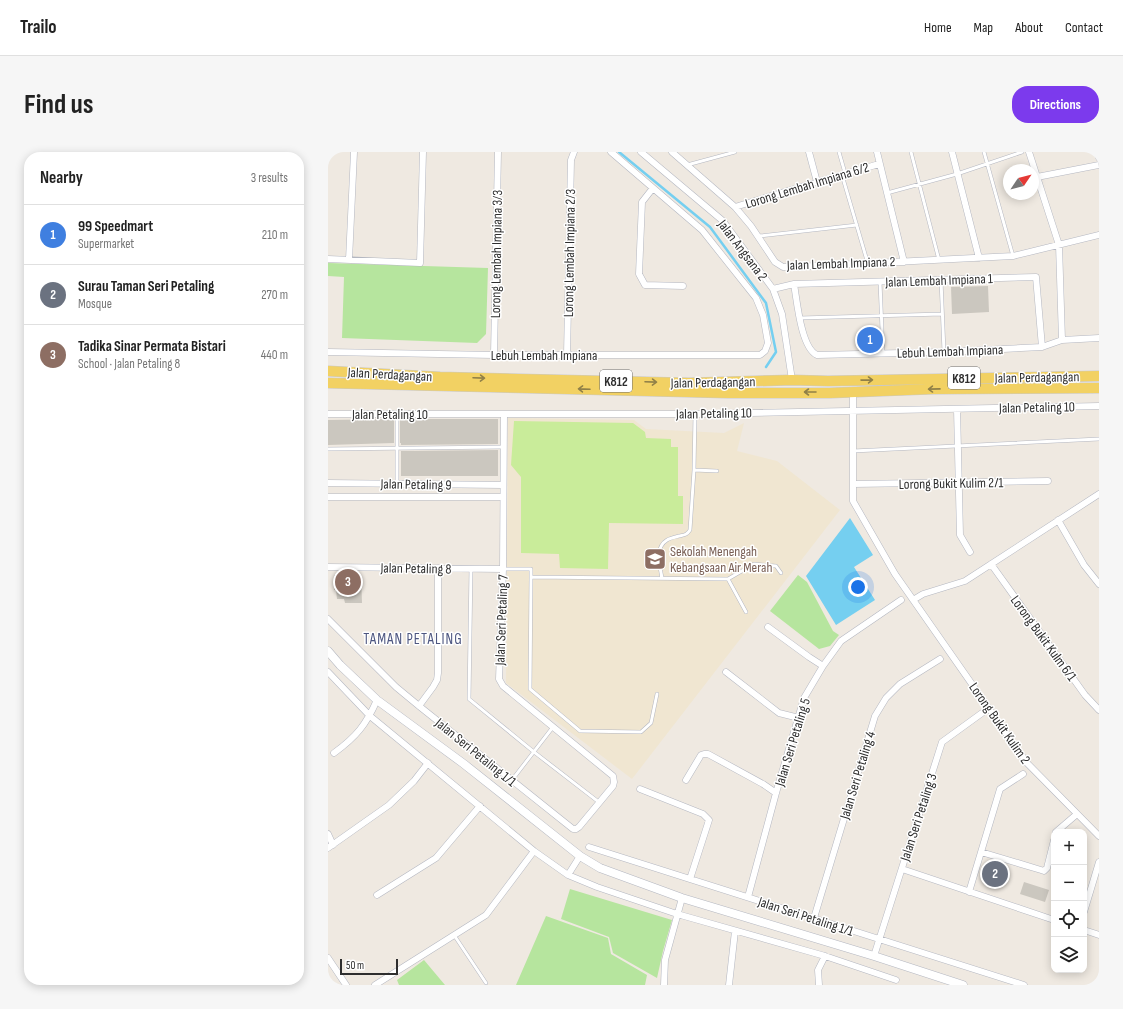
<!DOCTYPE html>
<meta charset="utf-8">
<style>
body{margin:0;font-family:"Sofia Sans Condensed",sans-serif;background:#f6f6f6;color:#222}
.controls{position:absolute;right:12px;bottom:12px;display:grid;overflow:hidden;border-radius:8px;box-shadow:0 2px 10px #0003}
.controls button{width:36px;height:36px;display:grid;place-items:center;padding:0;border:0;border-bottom:1px solid #e0e0e0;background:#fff;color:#222;font:20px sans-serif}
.compass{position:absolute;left:675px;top:12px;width:36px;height:36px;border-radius:50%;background:#fff;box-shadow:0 2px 10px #0003;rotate:55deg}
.scale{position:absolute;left:12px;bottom:10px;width:58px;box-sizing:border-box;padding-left:4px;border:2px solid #2e2e2e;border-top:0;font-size:11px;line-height:14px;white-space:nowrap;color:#2e2e2e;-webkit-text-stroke:3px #fff;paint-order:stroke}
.you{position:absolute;left:530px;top:435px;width:14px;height:14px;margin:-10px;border:3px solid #fff;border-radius:50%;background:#1a73e8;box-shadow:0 0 0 6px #1a73e833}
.badge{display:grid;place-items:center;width:26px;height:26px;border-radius:50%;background:#7c3aed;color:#fff;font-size:13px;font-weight:700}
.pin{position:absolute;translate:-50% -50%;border:2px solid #fff;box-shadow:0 1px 4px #0006}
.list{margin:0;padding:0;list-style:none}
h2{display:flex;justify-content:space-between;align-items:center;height:52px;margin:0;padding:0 16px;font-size:17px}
h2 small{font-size:13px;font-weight:400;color:#767676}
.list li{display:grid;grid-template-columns:26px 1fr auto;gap:12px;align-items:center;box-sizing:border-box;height:60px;padding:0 16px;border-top:1px solid #e0e0e0}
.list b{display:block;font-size:15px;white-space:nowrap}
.list p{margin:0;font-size:13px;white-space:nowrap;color:#767676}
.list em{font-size:13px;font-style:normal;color:#767676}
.icon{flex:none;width:22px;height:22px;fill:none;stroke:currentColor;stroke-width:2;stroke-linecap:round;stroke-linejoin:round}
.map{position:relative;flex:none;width:771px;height:833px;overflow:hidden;border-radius:16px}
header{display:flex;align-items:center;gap:24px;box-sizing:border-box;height:56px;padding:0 20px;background:#fff;border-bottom:1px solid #e0e0e0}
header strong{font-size:19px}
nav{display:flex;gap:22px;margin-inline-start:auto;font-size:14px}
.intro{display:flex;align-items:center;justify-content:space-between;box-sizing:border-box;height:96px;padding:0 24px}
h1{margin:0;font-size:28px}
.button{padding:10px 18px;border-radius:16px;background:#7c3aed;color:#fff;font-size:14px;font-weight:700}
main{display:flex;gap:24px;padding:0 24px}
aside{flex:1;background:#fff;border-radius:16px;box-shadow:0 2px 10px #0003}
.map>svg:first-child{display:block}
.education{fill:#f0e6d1}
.green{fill:#b6e59e}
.pitch{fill:#c9ec9a}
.water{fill:#75cff0}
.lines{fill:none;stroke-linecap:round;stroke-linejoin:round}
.stream{stroke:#75cff0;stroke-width:2.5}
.building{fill:#cbc7bf}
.service-casing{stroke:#b4b7c1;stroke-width:4}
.minor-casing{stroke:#b4b7c1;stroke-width:7}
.tertiary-casing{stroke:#b4b7c1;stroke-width:9}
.primary-casing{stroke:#c9c9c9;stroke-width:11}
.service{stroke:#fff;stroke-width:3}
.minor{stroke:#fff;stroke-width:6}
.tertiary{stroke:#fff;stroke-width:8}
.primary{stroke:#f2d163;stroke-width:10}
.oneway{stroke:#908048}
.labels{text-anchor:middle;stroke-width:3;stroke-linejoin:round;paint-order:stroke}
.shield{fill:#fff;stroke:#6d6d6d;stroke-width:1}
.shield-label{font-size:13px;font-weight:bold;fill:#2e2e2e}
.street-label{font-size:14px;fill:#2e2e2e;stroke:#fff}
.education-label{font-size:14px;fill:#785e54;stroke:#fff;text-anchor:start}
.neighbourhood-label{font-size:15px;letter-spacing:1px;fill:#4d5680;stroke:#fff}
</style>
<header>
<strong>Trailo</strong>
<nav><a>Home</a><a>Map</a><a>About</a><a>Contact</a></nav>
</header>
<div class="intro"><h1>Find us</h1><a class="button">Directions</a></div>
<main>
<aside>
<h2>Nearby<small>3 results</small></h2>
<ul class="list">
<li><span class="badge" style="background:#3f7fe0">1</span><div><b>99 Speedmart</b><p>Supermarket</p></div><em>210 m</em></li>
<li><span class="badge" style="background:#6b7280">2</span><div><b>Surau Taman Seri Petaling</b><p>Mosque</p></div><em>270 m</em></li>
<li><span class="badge" style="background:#8d6e63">3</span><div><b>Tadika Sinar Permata Bistari</b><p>School · Jalan Petaling 8</p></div><em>440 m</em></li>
</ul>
</aside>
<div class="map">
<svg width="771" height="833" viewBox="0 0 771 833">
<rect width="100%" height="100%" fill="#efe9e1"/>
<!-- education -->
<path class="education" d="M180 266 306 268 318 277 396 281 416 271 409 299 449 309 512 358 304 627 178 531Z"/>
<!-- green -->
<path class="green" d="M0 111 160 116 158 182 149 191 14 186 16 125 0 124Z
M470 423 479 430 505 479 511 483 502 494 491 497 442 459Z
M242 737 344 768 335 799 329 826 285 801 281 785 233 767Z
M218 764 280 786 283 802 319 823 317 833H188Z
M96 808 117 833H71L69 828Z"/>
<!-- pitch -->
<path class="pitch" d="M186 269 305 271 317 280 318 286 343 287V295H350V344H355V372L281 371 280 417 232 416 231 402 193 401V325L183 313Z"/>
<!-- water -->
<path class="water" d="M522 366 545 403 526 415 547 448 508 473 478 424Z"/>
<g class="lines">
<!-- stream -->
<path class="stream" d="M291 0 382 75 438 151 448 200 438 215"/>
</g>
<!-- building -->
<path class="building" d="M660 134 661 160 624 162 623 135Z
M66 267V291L0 293V268Z
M72 267H170V292L73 293V291H72Z
M170 298V324H73V299Z
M6 423H33L34 451H17L16 447H9L8 438H6Z
M669 710 677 712 681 727 657 733 653 718 655 717 654 716 659 715 658 712Z
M696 730 721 738 717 750 692 742Z"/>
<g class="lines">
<!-- service casing -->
<g class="service-casing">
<path id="service" d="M511 0 517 21
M583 0 611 108
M656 0 685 104
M359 13 407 0
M514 23 540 112
M559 41 629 22 694 0
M431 84 529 73
M613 128 616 200
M552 130 555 202
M472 166 614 162
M0 297 176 295
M525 299 771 287
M366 318 389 319
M69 331V262
M143 416 141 547 206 600 272 651
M175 417H203V425L400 427 426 412 448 414 453 421
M203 425 202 537 252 579 313 580 323 571 329 542
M334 426C332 414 326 396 339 388 342 386 347 385 351 384 356 383 359 383 362 378L366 318 367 262
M400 427 418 460
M184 628 225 575
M126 783 158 831"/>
</g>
<!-- minor casing -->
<g class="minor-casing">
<path id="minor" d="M313 0 395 69 445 137 454 162 464 228
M344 0 407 55 423 74 447 110 455 115H467L685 104 771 83
M481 0 489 30
M549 0 576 110
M624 0 651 106
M701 0 731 93 734 188
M769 0 771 6
M709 25 771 13
M325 36 314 50 311 122 317 133 355 134
M407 55 489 30 551 12
M0 107 92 111 95 0
M21 108 26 0
M466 132C469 149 473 196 489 203L616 200 714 195 734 188 771 186
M445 137 466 132 708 125 714 195
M0 200 166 203H432L437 199 440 191 435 163 428 146 374 78 283 0
M166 203 170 0
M239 203 243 8 246 0
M525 240V349L567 422 699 611 771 684
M629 257 632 383 642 400
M0 262H367L771 254
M0 331 175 333
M525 332 720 329
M0 345H175
M730 368 756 413 771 432
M663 412 757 543 771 558
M0 415 175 417
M585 448 595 442 637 429 771 342
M0 467 68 535 91 554 245 677H248L251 675 285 634 286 630 285 624 175 534 171 527 175 417 176 262
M440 475 481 505 495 514
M0 520 42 564 206 699 240 723 269 735 349 762 497 804 568 828
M398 520 451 561 471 566
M91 554 105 535 109 528 110 521V416
M6 601C28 585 38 573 49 548
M358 628 373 603 376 602H380L435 632 448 641
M312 637 375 662 381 668 362 727
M728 680 749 662
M0 682 5 693
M261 695 696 833
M0 696 61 653 86 629 100 611
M653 700 713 718 716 719 719 716 726 688
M574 717 726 768
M240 723 252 704
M641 740 672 637 695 622
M49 743 108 706 152 654
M420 745 448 641 476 546 495 514 513 489 573 448
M756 760 771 710
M486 766 547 564 558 546 572 532 612 507
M756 778 771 783
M546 804 614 590 654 561
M0 806 18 833
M47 833 158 763 206 699
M336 833 337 808 354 746
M401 833 407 779
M491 833 490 818 497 804"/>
</g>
<!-- tertiary casing -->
<g class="tertiary-casing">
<path id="tertiary" d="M0 499 12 513 49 548 136 612 252 704 272 716 354 746 546 804 635 833"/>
</g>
<!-- primary casing -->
<g class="primary-casing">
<path id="primary" d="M0 219 112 225 361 231 464 228 500 229 771 224
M0 231 400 241H502L605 237 771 236"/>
</g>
<!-- service -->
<use href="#service" class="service"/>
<!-- minor -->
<use href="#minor" class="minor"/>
<!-- tertiary -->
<use href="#tertiary" class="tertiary"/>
<!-- primary -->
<use href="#primary" class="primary"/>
</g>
<!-- one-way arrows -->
<defs><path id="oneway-shaft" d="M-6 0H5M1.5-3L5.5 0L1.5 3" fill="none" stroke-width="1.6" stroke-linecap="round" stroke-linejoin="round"/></defs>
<g class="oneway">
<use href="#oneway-shaft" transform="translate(151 226) rotate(2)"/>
<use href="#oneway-shaft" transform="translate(539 228) rotate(-1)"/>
<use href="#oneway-shaft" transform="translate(323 230) rotate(2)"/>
<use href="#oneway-shaft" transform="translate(256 237) rotate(-178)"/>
<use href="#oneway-shaft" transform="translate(606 237) rotate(179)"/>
<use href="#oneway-shaft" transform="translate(482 240) rotate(-180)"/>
</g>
<!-- icons -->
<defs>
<g id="school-square" transform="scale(1.15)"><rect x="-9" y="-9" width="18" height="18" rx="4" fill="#8d6e63" stroke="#fff"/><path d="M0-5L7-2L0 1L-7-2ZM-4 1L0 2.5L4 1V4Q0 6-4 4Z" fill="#fff"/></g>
</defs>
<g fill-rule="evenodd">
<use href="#school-square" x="327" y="407"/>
</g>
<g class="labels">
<!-- shield labels -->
<g class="shield">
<rect x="620" y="215" width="32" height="22" rx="3"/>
<rect x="272" y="218" width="32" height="22" rx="3"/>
</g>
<g class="shield-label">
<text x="636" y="231">K812</text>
<text x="288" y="234">K812</text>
</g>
<!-- street labels -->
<g class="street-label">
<text transform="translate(479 33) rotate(-17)" y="5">Lorong Lembah Impiana 6/2</text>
<text transform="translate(415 98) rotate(53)" y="5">Jalan Angsana 2</text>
<text transform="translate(241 101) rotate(-89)" y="5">Lorong Lembah Impiana 2/3</text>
<text transform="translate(168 102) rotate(-89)" y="5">Lorong Lembah Impiana 3/3</text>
<text transform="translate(513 111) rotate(-2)" y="5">Jalan Lembah Impiana 2</text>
<text transform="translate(611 128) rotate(-2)" y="5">Jalan Lembah Impiana 1</text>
<text transform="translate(622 199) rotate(-2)" y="5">Lebuh Lembah Impiana</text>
<text x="216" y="208">Lebuh Lembah Impiana</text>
<text transform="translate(62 222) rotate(3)" y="5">Jalan Perdagangan</text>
<text transform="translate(709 225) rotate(-1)" y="5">Jalan Perdagangan</text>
<text transform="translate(385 230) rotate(-1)" y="5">Jalan Perdagangan</text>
<text transform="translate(709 255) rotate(-1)" y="5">Jalan Petaling 10</text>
<text transform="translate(386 261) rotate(-1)" y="5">Jalan Petaling 10</text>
<text x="62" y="267">Jalan Petaling 10</text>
<text transform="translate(623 331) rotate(-1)" y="5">Lorong Bukit Kulim 2/1</text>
<text transform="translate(88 332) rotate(1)" y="5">Jalan Petaling 9</text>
<text transform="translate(88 416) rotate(1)" y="5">Jalan Petaling 8</text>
<text transform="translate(173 468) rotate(-88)" y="5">Jalan Seri Petaling 7</text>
<text transform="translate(716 486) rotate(54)" y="5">Lorong Bukit Kulm 6/1</text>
<text transform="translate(672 571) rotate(55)" y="5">Lorong Bukit Kulim 2</text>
<text transform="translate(464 590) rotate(-73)" y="5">Jalan Seri Petaling 5</text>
<text transform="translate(148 600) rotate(39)" y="5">Jalan Seri Petaling 1/1</text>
<text transform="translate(529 623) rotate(-73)" y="5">Jalan Seri Petaling 4</text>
<text transform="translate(590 665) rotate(-72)" y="5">Jalan Seri Petaling 3</text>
<text transform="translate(478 764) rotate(18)" y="5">Jalan Seri Petaling 1/1</text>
</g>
<!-- education labels -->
<g class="education-label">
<text x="342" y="404">Sekolah Menengah<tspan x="342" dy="16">Kebangsaan Air Merah</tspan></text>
</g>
<!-- neighbourhood labels -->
<g class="neighbourhood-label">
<text x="85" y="492">TAMAN PETALING</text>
</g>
</g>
</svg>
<div class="controls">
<button>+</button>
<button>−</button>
<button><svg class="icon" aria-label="locate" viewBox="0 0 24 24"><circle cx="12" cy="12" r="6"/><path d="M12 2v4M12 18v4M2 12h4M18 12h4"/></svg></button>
<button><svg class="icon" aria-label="layers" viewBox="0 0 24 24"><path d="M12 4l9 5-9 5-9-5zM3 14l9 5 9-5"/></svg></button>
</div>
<svg class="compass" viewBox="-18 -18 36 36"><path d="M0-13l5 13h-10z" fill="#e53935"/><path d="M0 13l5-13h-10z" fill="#767676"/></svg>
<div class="scale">50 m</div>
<div class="you"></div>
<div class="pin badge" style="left:542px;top:188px;background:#3f7fe0">1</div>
<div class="pin badge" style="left:667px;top:722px;background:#6b7280">2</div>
<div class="pin badge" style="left:20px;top:430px;background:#8d6e63">3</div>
</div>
</main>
